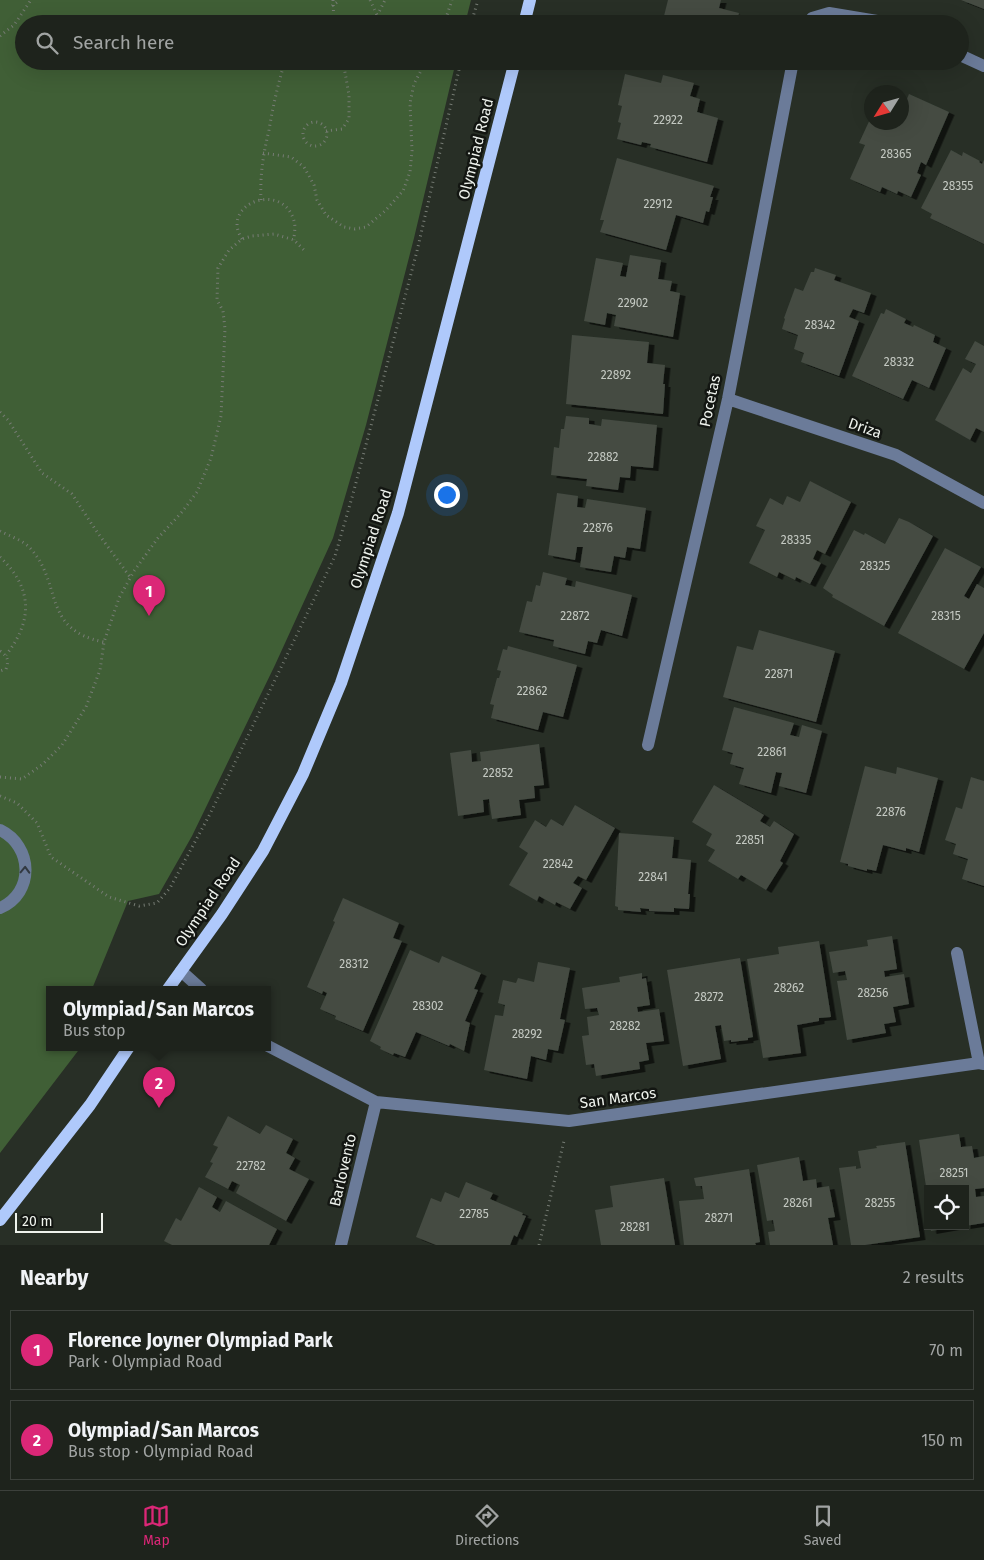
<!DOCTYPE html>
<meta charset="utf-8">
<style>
body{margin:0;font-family:"Fira Sans",sans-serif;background:#262b25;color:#f1f3f6}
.controls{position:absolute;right:15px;bottom:15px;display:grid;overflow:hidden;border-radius:0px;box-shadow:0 5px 20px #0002}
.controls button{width:45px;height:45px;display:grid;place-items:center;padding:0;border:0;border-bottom:1px solid #3c403b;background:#1e231c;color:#f1f3f6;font:25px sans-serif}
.compass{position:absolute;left:864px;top:85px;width:45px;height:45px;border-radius:50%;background:#1e231c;box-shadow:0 5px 20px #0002;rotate:233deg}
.scale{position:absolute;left:15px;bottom:12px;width:88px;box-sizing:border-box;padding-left:5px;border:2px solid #eff3ed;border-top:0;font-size:14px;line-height:18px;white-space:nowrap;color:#eff3ed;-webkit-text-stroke:4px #131612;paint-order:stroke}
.you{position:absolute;left:446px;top:494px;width:18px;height:18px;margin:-12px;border:4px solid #fff;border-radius:50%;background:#1a73e8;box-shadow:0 0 0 8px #1a73e833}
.badge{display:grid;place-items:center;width:32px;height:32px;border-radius:50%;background:#db2777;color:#fff;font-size:16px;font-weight:700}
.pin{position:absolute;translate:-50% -41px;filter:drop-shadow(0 1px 2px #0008)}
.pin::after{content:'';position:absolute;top:26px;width:18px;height:15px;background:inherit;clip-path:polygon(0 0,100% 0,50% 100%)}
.popup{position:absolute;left:46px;top:986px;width:225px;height:65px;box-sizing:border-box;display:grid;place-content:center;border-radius:0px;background:#1e231c;filter:drop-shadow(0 1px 4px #0005);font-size:16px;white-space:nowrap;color:#a1a4a3}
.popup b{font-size:19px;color:#f1f3f6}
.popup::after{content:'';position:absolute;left:50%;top:100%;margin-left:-10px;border:10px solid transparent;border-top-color:#1e231c}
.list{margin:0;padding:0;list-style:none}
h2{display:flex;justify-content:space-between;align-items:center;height:65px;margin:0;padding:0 20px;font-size:21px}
h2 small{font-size:16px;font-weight:400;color:#a1a4a3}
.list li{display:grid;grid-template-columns:32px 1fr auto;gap:15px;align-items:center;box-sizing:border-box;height:80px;margin:0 10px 10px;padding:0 10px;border:1px solid #3c403b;border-radius:0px}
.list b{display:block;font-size:19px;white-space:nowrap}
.list p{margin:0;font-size:16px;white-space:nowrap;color:#a1a4a3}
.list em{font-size:16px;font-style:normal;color:#a1a4a3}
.icon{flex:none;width:28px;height:28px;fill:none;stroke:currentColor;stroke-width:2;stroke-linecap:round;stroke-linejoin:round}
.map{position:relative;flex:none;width:984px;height:1245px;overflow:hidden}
.search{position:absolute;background:#1e231c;box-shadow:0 5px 20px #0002;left:15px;right:15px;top:15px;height:55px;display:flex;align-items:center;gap:12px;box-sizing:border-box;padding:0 18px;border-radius:28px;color:#a1a4a3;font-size:19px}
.sheet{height:245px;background:#1e231c}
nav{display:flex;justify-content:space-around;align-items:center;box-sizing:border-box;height:70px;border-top:1px solid #3c403b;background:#1e231c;font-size:14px;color:#a1a4a3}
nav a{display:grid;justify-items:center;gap:2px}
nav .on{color:#db2777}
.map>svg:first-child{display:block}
.green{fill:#405f36}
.building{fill:#444b42;filter:url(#shadow)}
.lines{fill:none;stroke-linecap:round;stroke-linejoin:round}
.path{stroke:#767c74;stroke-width:3;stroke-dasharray:1 4;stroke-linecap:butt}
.minor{stroke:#6b7b99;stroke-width:12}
.major{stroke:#afc9fb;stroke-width:12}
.oneway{stroke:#323941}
.labels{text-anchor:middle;stroke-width:5;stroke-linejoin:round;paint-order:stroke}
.number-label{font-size:12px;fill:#c4c9c2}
.street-label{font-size:15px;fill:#eff3ed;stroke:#131612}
</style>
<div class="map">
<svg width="984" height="1245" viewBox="0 0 984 1245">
<defs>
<filter id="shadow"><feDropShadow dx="5.5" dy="3" stdDeviation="0" flood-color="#0009"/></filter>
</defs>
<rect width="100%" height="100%" fill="#282f26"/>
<!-- green -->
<path class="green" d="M0 0H471L465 24H24V61H456L414 238 366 425 333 538 275 665 192 836 159 894 128 901 92 989H50V1047H81L0 1153Z"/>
<!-- building -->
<path class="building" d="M668 0H721L719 8 739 13 736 24H662Z
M961 0H984V9Z
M625 74 661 83 663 75 694 83 690 96 700 99 697 112 718 118 707 162 650 147 651 144 642 142 641 145 617 139 621 123 618 122 622 106 618 105Z
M909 94 949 112 926 165 921 162 917 173 921 175 911 197 898 191 897 194 882 187 880 192 850 179 865 145 859 143 872 115V122H902V111Z
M951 150 962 156 963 152 980 161 979 162 982 164 984 160V244L930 218 932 214 921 208Z
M617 158 714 186 710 197H713L709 212 706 211 703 223 676 215 666 250 600 232 604 220H600Z
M630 255 661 260 658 279 672 281 670 291 680 293 673 337 614 326 616 315 607 313 605 325 584 321 596 258 623 263 620 276 626 277Z
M815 268 836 275 834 280 871 293 864 313 853 309 849 317 859 321 839 376 801 362 804 353 794 349 798 335 782 329 785 319 784 318 795 288 803 291 811 272H814Z
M886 309 906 319 904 323 913 327 914 325 935 335 933 342 946 348 929 388 912 380 903 399 852 376 881 313 884 314Z
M572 335 649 342 647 363 665 365 663 384H665L663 414 566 404Z
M975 341 984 346V432L976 428 970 440 935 420 963 368 971 373 976 364 965 359Z
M566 416 589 418V424L601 426 602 419 657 425 653 468 631 466 630 478 620 477 618 490 586 486 587 479 551 475 554 447 559 448 561 429H564Z
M810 481 851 502 825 554 817 550 813 559 821 563 810 584 796 577 795 580 779 572 777 577 749 563 765 530 756 526 770 498 783 505 787 496 800 502Z
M557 493 578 496 577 507 585 508 587 499 646 508 640 549 627 547 625 558 614 556 611 572 580 567 583 547H577L575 560 548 555Z
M899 518 909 522 933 536 884 626 832 597 833 595 823 588 854 530 864 535 865 533 885 544Z
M945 548 981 567 964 596 969 599 977 584 984 588V633L964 669 898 633Z
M543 572 567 578 565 585 575 587 576 581 632 595 622 636 601 630 597 643 588 641 585 654 553 646 554 640 519 632 527 601 532 602 536 585 540 586Z
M759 630 835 651 816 722 723 697 737 646 753 650Z
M508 646 577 665 563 717 543 712 538 730 491 718 494 705 490 704 497 678H499L501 671 497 670 503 649 507 650Z
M734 707 794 723 790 735 799 737 802 725 822 731 806 793 779 786 782 773 776 772 771 793 739 784 744 768 730 764 733 753 722 750Z
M539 744 544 785 534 786 535 798 519 800 521 815 492 819 489 799 483 800 484 812 458 816 450 753 471 750 472 762 481 761 480 752Z
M865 766 896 774 897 767 938 778 919 852 906 848V851L883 845 876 871 867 869V871L848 866V864L840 862Z
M971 777 984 781V886L962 879 968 859 953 854 956 844 945 840 956 807 962 809Z
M714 785 764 815 760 821 770 827 774 821 794 834 780 861 783 863 766 890 741 875 738 879 708 861 715 850 706 845 712 834 692 822Z
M575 805 615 828 586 880 578 876 573 883 582 888 570 909 556 902 555 905 539 896 537 901 509 885 528 853 519 847 535 820 546 827 551 819 563 826Z
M619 833 674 837 672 858 691 860 688 894H690L689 909 674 908V912L649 911V909L640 908 641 912 618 910V907L615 906Z
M343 898 399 923 393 938 402 941 363 1031 335 1019 336 1016 320 1009 327 993 323 991 322 994 307 987 335 922 333 921Z
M892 936 897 969 884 971 885 977 904 974 909 1004 893 1007 896 1022 884 1024 886 1033 847 1040 837 981 847 980 845 971 833 973 829 952 868 946 867 940Z
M819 941 831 1017 819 1018V1021L797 1025 801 1053 763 1058 747 959 779 954 778 947Z
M410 950 439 963 442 956 481 973 474 989 478 990 465 1021 470 1023 464 1051 450 1044 449 1046 416 1032 405 1057 394 1053 393 1055 380 1049 381 1047 370 1041Z
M740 958 753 1037 748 1038V1040L731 1042V1040L724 1041 721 1025 715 1026 721 1059 683 1066 667 970Z
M538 962 570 968 560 1019 565 1020 558 1051 548 1049 546 1060 531 1056 527 1079 484 1070 495 1015 503 1016 505 1005 498 1003 503 980 516 983 518 978 534 982Z
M642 973V979L646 978 650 1005 637 1007 638 1012 659 1009 664 1041 646 1043 649 1060 639 1062 640 1069 596 1076 594 1064 586 1065 582 1036 589 1035 587 1017 599 1015 597 1008 585 1009 582 988 620 982 619 977Z
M228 1116 260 1134 266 1125 293 1139 286 1153 295 1158 289 1169 309 1179 286 1221 236 1193 240 1185 232 1181 228 1189 205 1177 213 1163 210 1162 218 1147 213 1145Z
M959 1134 961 1147 972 1146 974 1158 984 1156V1188L975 1189 976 1197 984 1196V1223L965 1226V1189H928L927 1193 919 1140Z
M905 1142 920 1237 865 1245H851L839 1168 856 1166V1169L861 1168 858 1151 877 1148 876 1146Z
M799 1157 803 1181 816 1179 817 1188 829 1186 835 1217 828 1218 833 1245H770L768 1232 775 1231 773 1220 767 1221 757 1165Z
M749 1169 760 1242 755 1243 756 1245H684L679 1201 704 1199 702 1186H696L694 1178Z
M664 1178 675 1245H601L595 1210 613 1207 610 1186Z
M466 1182 493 1193 490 1199 523 1213 522 1215 526 1216 517 1237 514 1235 510 1245H436L416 1237 431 1198 441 1202 445 1192 459 1198Z
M199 1187 217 1197 212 1207 220 1212 226 1201 277 1229 269 1245H172L164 1241 176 1218 181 1221Z
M930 1226H954V1227L931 1231Z"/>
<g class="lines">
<!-- path -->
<path class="path" d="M333 0 334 24
M370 0 377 15
M332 6 340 0
M365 24 377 16 385 0
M444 24 452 0
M471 24 478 0
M0 36 14 25 31 0
M303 134a12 12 0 1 1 24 0a12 12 0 1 1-24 0Z
M326 131 342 129 349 119V95L343 61
M263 153 291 157 304 167 314 185 317 200 326 215 344 227 355 229 366 227 385 211 403 191 410 172 412 151 410 103 414 84 426 61
M261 200C260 173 263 156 269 130 273 106 278 84 285 61
M242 239C219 204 283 180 294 221 296 226 294 234 294 240
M0 412 8 420 42 473 72 494 97 532 130 577
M0 531C9 536 23 540 30 548 63 583 41 630 104 642
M0 557C33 588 33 621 6 655
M0 651C8 657 9 660 6 669L0 671
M0 777 22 779 43 764 62 745 86 707 100 670 104 642 119 598 134 571 158 538 182 512 197 492 211 458 221 416 225 329 223 311 217 300 218 268 229 250 242 239 252 236 274 234 294 240 306 252
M0 796 17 803 37 823 51 857 109 897 139 906 157 903 170 888 210 814 335 556 353 494 417 251 461 61
M539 1245 564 1141"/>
<!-- minor -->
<path class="minor" d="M808 24 812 18 829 13 895 24
M960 55 984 66
M728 399 896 455 984 503
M648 745 728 399 793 61
M0 830C33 846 35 893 0 908
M957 953 979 1063
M181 971 201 989
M268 1046 376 1102 569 1121 979 1063 984 1064
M341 1245 376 1102"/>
<!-- major -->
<path class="major" d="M524 24 530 0
M168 989 222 914 263 851 303 774 341 683 398 513 515 61
M0 1220 90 1105 129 1047"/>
</g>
<!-- one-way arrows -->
<defs><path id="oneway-chevron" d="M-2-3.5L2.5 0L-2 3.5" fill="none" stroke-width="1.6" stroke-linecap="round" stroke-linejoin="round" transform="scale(1.25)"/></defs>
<use class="oneway" href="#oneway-chevron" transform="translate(25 870) rotate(-88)"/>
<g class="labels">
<!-- number labels -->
<g class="number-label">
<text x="668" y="124">22922</text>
<text x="896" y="158">28365</text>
<text x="958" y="190">28355</text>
<text x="658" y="208">22912</text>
<text x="633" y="307">22902</text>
<text x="820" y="329">28342</text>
<text x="899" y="366">28332</text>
<text x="616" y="379">22892</text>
<text x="603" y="461">22882</text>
<text x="598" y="532">22876</text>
<text x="796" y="544">28335</text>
<text x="875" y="570">28325</text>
<text x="575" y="620">22872</text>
<text x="946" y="620">28315</text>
<text x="779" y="678">22871</text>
<text x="532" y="695">22862</text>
<text x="772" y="756">22861</text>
<text x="498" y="777">22852</text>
<text x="891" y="816">22876</text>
<text x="750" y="844">22851</text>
<text x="558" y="868">22842</text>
<text x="653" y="881">22841</text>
<text x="354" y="968">28312</text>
<text x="789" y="992">28262</text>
<text x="873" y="997">28256</text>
<text x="709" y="1001">28272</text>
<text x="428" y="1010">28302</text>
<text x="625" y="1030">28282</text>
<text x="527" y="1038">28292</text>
<text x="251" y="1170">22782</text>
<text x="954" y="1177">28251</text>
<text x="798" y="1207">28261</text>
<text x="880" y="1207">28255</text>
<text x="474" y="1218">22785</text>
<text x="719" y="1222">28271</text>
<text x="635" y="1231">28281</text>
</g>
<!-- street labels -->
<g class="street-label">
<text transform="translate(476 149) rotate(-76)" y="5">Olympiad Road</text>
<text transform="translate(710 401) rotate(-78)" y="5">Pocetas</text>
<text transform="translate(865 428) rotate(19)" y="5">Driza</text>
<text transform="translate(371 539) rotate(-72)" y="5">Olympiad Road</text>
<text transform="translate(208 902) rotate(-56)" y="5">Olympiad Road</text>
<text transform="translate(618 1098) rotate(-8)" y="5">San Marcos</text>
<text transform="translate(343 1170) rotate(-77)" y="5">Barlovento</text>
</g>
</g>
</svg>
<div class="controls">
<button><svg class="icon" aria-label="locate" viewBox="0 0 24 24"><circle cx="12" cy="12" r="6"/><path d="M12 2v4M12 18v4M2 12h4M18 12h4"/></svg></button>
</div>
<svg class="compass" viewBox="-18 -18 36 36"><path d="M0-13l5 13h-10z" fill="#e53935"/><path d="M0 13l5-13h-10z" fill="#a1a4a3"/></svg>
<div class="scale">20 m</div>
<div class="you"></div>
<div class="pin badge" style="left:149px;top:616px">1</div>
<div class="pin badge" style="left:159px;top:1108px">2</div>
<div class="popup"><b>Olympiad/San Marcos</b>Bus stop</div>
<div class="search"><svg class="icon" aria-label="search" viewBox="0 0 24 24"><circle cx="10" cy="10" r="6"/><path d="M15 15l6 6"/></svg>Search here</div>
</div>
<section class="sheet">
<h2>Nearby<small>2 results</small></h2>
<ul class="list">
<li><span class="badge">1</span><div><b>Florence Joyner Olympiad Park</b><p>Park · Olympiad Road</p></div><em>70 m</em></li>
<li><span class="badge">2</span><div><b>Olympiad/San Marcos</b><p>Bus stop · Olympiad Road</p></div><em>150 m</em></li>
</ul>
</section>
<nav>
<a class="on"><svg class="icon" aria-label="map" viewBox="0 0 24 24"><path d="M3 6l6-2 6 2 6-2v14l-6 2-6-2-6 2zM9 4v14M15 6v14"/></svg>Map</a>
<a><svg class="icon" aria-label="directions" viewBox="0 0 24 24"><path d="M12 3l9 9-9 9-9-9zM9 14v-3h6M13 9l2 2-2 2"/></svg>Directions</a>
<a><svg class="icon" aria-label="saved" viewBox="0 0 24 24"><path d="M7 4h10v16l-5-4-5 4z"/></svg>Saved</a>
</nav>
